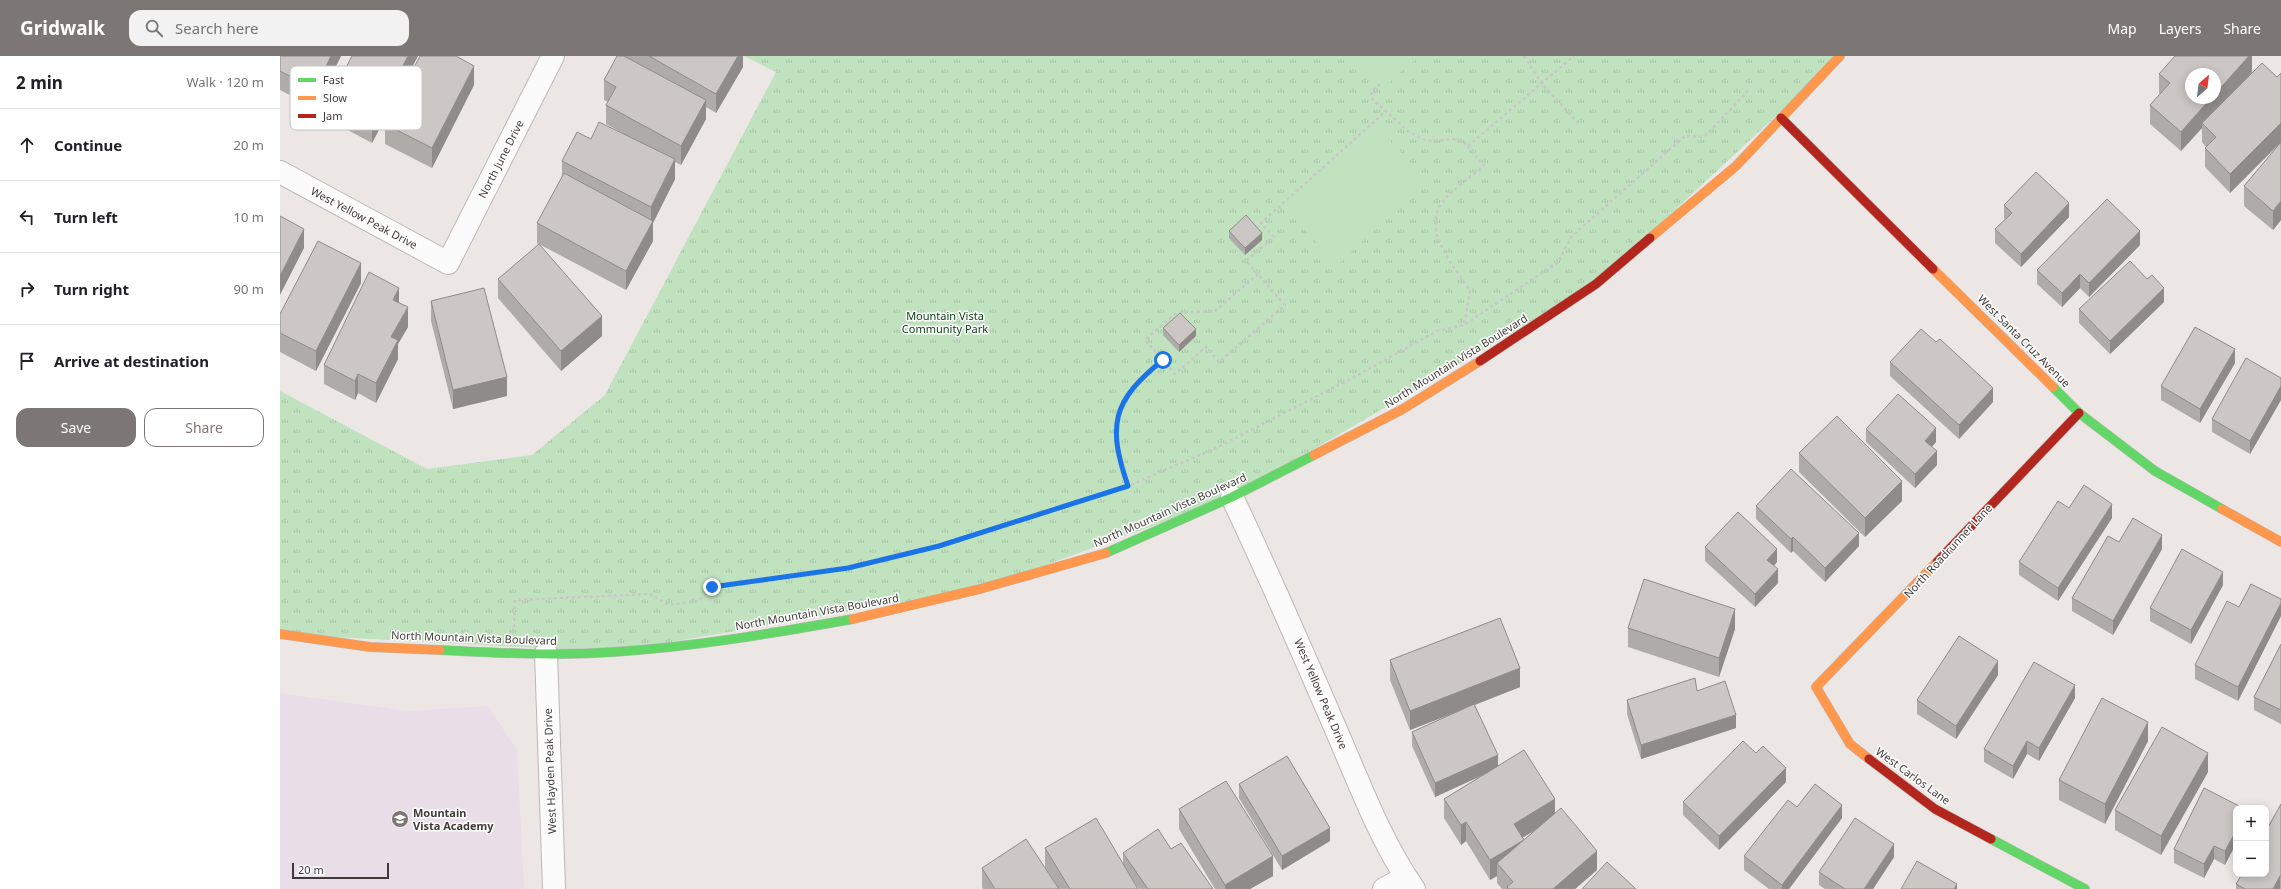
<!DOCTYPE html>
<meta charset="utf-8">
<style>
body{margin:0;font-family:"Noto Sans",sans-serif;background:#f2f2f2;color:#202124}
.controls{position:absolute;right:12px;bottom:12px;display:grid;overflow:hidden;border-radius:8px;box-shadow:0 2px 10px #0003}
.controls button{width:36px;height:36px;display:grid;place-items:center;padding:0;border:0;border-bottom:1px solid #e0e0e0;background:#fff;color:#202124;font:20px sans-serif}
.compass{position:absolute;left:1905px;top:12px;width:36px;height:36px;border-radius:50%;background:#fff;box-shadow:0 2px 10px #0003;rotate:28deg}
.scale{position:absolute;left:12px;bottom:10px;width:97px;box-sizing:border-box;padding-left:4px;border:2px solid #403b39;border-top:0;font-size:11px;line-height:14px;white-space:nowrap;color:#403b39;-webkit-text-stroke:3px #fff;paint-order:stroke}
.stop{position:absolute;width:12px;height:12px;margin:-9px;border:3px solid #1a73e8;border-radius:50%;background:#fff}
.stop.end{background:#1a73e8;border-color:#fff;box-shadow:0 1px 4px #0008}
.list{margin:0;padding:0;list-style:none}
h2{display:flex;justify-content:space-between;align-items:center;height:52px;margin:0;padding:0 16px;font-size:17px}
h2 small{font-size:13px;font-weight:400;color:#757577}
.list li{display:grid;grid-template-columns:26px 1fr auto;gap:12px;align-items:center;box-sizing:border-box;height:72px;padding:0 16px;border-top:1px solid #e0e0e0}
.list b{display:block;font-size:15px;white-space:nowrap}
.list em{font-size:13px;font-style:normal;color:#757577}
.actions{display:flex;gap:8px;padding:12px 16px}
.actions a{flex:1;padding:9px 0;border:1px solid #7c7775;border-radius:12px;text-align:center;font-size:14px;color:#7c7775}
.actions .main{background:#7c7775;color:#fff}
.icon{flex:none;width:22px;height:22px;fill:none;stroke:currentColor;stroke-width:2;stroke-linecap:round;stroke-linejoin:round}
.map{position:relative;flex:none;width:2001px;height:833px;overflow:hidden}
header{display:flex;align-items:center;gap:24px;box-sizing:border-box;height:56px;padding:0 20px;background:#7c7775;color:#fff}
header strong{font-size:19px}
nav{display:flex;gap:22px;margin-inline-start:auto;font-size:14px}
.search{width:280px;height:36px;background:#f2f2f2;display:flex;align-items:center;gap:10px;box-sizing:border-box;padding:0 14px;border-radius:12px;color:#757577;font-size:15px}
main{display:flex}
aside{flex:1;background:#fff}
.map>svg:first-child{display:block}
.education{fill:#e9dee7}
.park{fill:url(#park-tufts)}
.garden{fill:#c0e2bf}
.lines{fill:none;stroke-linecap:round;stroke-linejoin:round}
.street-casing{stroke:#bdb8b7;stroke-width:24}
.fast-casing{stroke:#bdb8b7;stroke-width:10}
.slow-casing{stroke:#bdb8b7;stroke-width:10}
.jam-casing{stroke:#bdb8b7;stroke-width:10}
.path{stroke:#c8c6c6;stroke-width:2.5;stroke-dasharray:3 3;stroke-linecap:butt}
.street{stroke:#fcfbfb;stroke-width:22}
.fast{stroke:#63d668;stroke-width:9}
.slow{stroke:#ff974d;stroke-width:9}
.jam{stroke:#b3261e;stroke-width:9}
.wall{fill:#afaba9;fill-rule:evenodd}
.shaded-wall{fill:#8f8b8a}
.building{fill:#ccc7c5;stroke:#8f8b8a}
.route{stroke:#1a73e8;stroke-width:5}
.labels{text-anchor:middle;stroke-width:3;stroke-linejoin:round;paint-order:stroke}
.street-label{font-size:11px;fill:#403b39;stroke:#fff}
.park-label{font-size:11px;fill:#053911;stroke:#fff}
.poi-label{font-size:11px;font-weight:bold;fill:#403b39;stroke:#fff;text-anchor:start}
.key{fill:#fff;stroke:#c6c4c4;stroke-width:1}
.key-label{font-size:11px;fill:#403b39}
</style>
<header>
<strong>Gridwalk</strong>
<div class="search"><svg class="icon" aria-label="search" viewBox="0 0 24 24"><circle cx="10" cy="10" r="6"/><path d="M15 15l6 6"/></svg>Search here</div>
<nav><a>Map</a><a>Layers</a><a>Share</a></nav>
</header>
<main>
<aside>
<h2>2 min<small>Walk · 120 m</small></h2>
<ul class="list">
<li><svg class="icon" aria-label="ahead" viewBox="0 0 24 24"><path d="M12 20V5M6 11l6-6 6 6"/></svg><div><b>Continue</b></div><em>20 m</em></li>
<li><svg class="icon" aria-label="left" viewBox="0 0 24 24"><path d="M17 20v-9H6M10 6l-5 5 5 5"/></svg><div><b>Turn left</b></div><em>10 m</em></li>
<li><svg class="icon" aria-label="right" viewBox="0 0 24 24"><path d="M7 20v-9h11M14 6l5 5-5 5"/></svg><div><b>Turn right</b></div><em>90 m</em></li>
<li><svg class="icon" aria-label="arrive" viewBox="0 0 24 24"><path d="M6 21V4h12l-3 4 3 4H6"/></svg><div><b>Arrive at destination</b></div></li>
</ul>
<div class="actions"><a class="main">Save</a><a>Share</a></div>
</aside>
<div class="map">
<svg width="2001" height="833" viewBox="0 0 2001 833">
<defs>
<pattern id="park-tufts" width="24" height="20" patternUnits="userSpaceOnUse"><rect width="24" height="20" fill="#c0e2bf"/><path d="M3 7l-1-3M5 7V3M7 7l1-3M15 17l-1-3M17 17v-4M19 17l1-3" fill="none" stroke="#a6c3a5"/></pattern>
</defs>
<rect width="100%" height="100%" fill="#ece6e4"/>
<!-- education -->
<path class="education" d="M0 637 127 655 208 650 237 694 244 833H0Z"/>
<!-- park -->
<path class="park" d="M464 0H1560L1316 228 952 441 700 533 333 596 0 578V335L147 413 252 399 325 339 496 16Z"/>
<!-- garden -->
<path class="garden" d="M1075 0H1139L1103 32Z
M1093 67 1148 125 1057 209 1002 149Z"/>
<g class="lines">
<!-- street casing -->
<g class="street-casing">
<path id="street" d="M0 116 168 207 273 0
M952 441C989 519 1023 597 1057 676 1080 729 1101 786 1134 833
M266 597 274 833
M1104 833 1126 821"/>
</g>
<!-- fast casing -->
<g class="fast-casing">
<path id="fast" d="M1773 331 1799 357 1875 415 1942 453
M826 497 952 441 1034 399
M160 594C217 597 275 600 333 596 414 591 494 577 573 563
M1711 783 1805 833"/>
</g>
<!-- slow casing -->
<g class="slow-casing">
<path id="slow" d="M1370 182 1456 110 1560 0
M1653 213 1773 331
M1034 399 1123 353 1200 305
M1942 453 2001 486
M573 563 700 533 826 497
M0 578 90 591 160 594
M1589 703 1570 688 1536 631 1657 506"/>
</g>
<!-- jam casing -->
<g class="jam-casing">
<path id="jam" d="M1501 62 1653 213
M1200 305 1316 228 1370 182
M1657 506 1799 357
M1589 703 1655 753 1711 783"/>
</g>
<!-- path -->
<path class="path" d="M1244 0 1263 29 1298 67
M1100 28 1092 35 1091 42 1128 75 1142 83 1151 85 1177 83 1184 86 1204 110C1190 122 1172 133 1162 147 1141 175 1176 212 1190 235L1184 269
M1188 90 1294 0
M978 218 935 255 896 257 865 284 895 318 926 291 939 306 1005 249 966 205 994 181 981 167 1105 56
M848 430C827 369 832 345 883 304
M234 571 235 544 370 538 389 549 419 545 432 531 568 511 659 490 848 430 936 392 1076 320 1157 275 1184 269 1278 206 1291 181 1405 80 1424 81 1470 33"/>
<!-- street -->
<use href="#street" class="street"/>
<!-- fast -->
<use href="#fast" class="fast"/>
<!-- slow -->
<use href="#slow" class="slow"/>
<!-- jam -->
<use href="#jam" class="jam"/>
</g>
<!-- wall -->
<path class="wall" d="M0 0H61L35 52 0 34Z
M72 0H138L92 87 49 64V45Z
M337 0H463V11L436 57 426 51V63L401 109 395 106V123L373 167V185L346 234 257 187V167L282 123V105L311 83 351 82 326 68V49L328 46 324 44V24Z
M1972 0V16L1961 27 1997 21 2001 17V164L1993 174 1964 150V130L1999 88 1950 137 1925 111V92L1926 91 1922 86V72L1901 95 1870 68V49L1880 38 1879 37V18Z
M194 29 152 112 105 88V68Z
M1724 149 1789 161 1741 211 1715 187V173L1725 163 1724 162Z
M949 175 982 184 965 199 949 182Z
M1860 189 1809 241 1800 232 1782 251 1757 228V214Z
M218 223 322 280 281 315 218 242Z
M81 227 36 315 0 296V258Z
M151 245 227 340 173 353 151 265Z
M1884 246 1830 298 1799 267V253Z
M119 247 128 271 118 288V303L96 347 78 337 75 344 44 328V309Z
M883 272 916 280 899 296 883 279Z
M1610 306 1713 346 1679 383 1610 320Z
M1955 307 1920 367 1881 344V330Z
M2001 322V344L1970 398 1932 376V363Z
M1586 373 1656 386 1652 391 1657 409 1635 432 1586 386Z
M1519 397 1622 445 1585 481 1519 416Z
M1476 450 1579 490 1545 526 1513 495 1511 497 1476 463Z
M1789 452 1832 462 1778 545 1739 519V506Z
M1839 486 1882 493 1833 579 1792 555V542Z
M1425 491 1497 506 1494 510 1498 527 1475 551 1425 505Z
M1943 529 1911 588 1870 565V552Z
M2001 543V560L1958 645 1915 623V609L1959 551Z
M1348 572 1455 573 1439 621 1348 591Z
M2001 588V668L1974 654V641Z
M1110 604 1240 631 1195 649 1218 710 1275 758 1317 814 1295 833H1222L1217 827V820L1210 824 1186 785 1181 789 1164 762V743L1203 719 1155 741 1132 690V676L1174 657 1130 674 1110 624ZM1257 772 1244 784 1242 782Z
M1718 619 1676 683 1637 658V644Z
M1417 635 1456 672 1361 703 1347 658V644Z
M1795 642 1759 705 1747 698 1733 723 1704 706V693Z
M1868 685 1825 768 1779 744V724Z
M1928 716 1881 799 1835 774V754Z
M1506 726 1439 794 1403 759V746Z
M959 728 1050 785 1002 814 959 742Z
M2001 748V833H1956V828Z
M1517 751 1562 762 1509 833H1489L1464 814V800Z
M1963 752 1945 809 1934 803 1924 822 1894 807V793Z
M899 753 993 820 970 833H935L899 773Z
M765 792 843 808V797L891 793 933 833H859L853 824 858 833H703L702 831V812L775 827 765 811Z
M1614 801 1593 833H1545L1539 829V816Z"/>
<!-- shaded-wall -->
<path class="shaded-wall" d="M51 0H61L35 52V33Z
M128 0H138L92 87V68Z
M458 0H463V11L436 57V38Z
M1969 0H1972V16L1924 69 1922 67V72L1901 95V76L1931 42H1935V38Z
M194 10V29L152 112V92Z
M426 44V63L401 109V90Z
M2001 67V86L1950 137V118Z
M395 103V123L373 167V185L346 234V215L371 168V151Z
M2001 145V164L1993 174V155Z
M1789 147V161L1741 211V198Z
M24 173V192L0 239V220Z
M1860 175V189L1809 241V227Z
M982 177V184L965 199V192Z
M81 207V227L36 315V295Z
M1800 218V232L1782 251V237Z
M119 232V251L113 244Z
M1884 232V246L1830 298V285Z
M128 251V271L118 288V303L96 347V327L111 281Z
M322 260V280L281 315V295Z
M916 273V280L899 296V289Z
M1955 293V307L1920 367V353Z
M78 318V337L75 344V325Z
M227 321V340L173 353V334Z
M2001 330V344L1970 398V385Z
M1713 332V346L1679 383V369Z
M1656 372V386L1645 398V385Z
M1657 395V409L1635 432V418Z
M1622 425V445L1585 481V462Z
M1832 448V462L1778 545V532Z
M1579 477V490L1545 526V512Z
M1882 479V493L1833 579V565Z
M1513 481V495L1511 497V483Z
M1497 493V506L1487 517V504Z
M1498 513V527L1475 551V538Z
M1943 516V529L1911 588V574Z
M2001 547V560L1958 645V631Z
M1455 553V573L1439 621V602Z
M1718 605V619L1676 683V670Z
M1240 612V631L1130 674V655Z
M1795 629V642L1759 705V692Z
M1456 659V672L1361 703V689Z
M1868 666V685L1825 768V748Z
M1747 685V698L1733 723V710Z
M1928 697V716L1881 799V780Z
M1218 699V712L1155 741V727Z
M1506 712V726L1439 794V780Z
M1275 743V762L1234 787V768Z
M1562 749V762L1509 833H1502V829Z
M1186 766V785L1181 789V769Z
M1050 772V785L1002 814V800Z
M1956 775V788L1945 809V795Z
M1244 784V803L1217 807V820L1210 824V804Z
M1614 788V801L1593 833H1584Z
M1934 790V803L1924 822V808Z
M1317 795V814L1295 833H1273Z
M993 800V820L970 833H945V829Z
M2000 820V833H1993Z
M1677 828V833H1674Z"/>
<!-- building -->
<path class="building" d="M0 0H51L35 33 0 15Z
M72 0H128L92 68 49 45Z
M140 0H176L194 10 152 92 105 68Z
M337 0H344L426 44 401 90 326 49 336 31 324 24Z
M369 0H458L436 38Z
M1895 0H1969L1935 38V18H1911V42H1931L1901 76 1870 49 1890 27 1879 18Z
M1982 7 1997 21 2001 17V67L1950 118 1925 92 1936 81 1922 67Z
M319 66 395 103 371 151 282 105 297 76 311 83Z
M2001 86V145L1993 155 1964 130Z
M1756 116 1789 147 1741 198 1715 173 1732 157 1724 149Z
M284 117 373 165 346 215 257 167Z
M1827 143 1860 175 1809 227 1800 218 1782 237 1757 214Z
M966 159 982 177 965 192 949 175Z
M0 160 24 173 0 220Z
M38 185 81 207 36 295 0 277V258Z
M259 188 322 260 281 295 218 223Z
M1850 205 1867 223 1872 219 1884 232 1830 285 1799 253Z
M89 216 119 232 113 244 128 251 111 281 118 284 96 327 78 318 75 325 44 309Z
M204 232 227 321 173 334 151 245Z
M900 257 916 273 899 289 883 272Z
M1915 271 1955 293 1920 353 1881 330Z
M1641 273 1656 286 1660 283 1713 332 1679 369 1610 306Z
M1966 302 2001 322V330L1970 385 1932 363Z
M1618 338 1656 372 1645 385 1657 395 1635 418 1586 373Z
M1557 360 1622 425 1585 462 1519 397Z
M1511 413 1579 477 1545 512 1513 481 1511 483 1476 450Z
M1804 429 1832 448 1778 532 1739 506 1778 445 1789 452Z
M1458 456 1497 493 1487 504 1498 513 1475 538 1425 491Z
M1853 462 1882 479 1833 565 1792 542 1828 480 1839 486Z
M1902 493 1943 516 1911 574 1870 552Z
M1364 523 1455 553 1439 602 1348 572Z
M1971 528 2001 543V547L1958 631 1915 609 1947 545 1959 551Z
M1220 562 1240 612 1130 655 1110 604Z
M1679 580 1718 605 1676 670 1637 644Z
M2001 588V654L1974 641Z
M1754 606 1795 629 1759 692 1747 685 1733 710 1704 693Z
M1415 622 1417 635 1445 625 1456 659 1361 689 1347 644Z
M1822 642 1868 666 1825 748 1779 724Z
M1194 648 1218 699 1155 727 1132 676Z
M1882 671 1928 697 1881 780 1835 754Z
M1463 685 1476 697 1483 690 1506 712 1439 780 1403 746Z
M1244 694 1275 743 1234 768 1244 784 1210 804 1186 766 1181 769 1164 743Z
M1007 700 1050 772 1002 800 959 728Z
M946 725 993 800 945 829 899 753Z
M1535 728 1562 749 1502 829 1464 800 1508 744 1517 751Z
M1924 732 1963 752H1956V775L1945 795 1934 790 1924 808 1894 793Z
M2001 748V821L2000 820 1993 833H1965L1956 828 1962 818H1986V775Z
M1281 752 1317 795 1273 833H1229L1227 831 1233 826 1217 807Z
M816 762 858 833H790L765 792Z
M1575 762 1614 788 1584 833H1565L1539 816Z
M878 773 891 793 901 787 933 833H868L843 797Z
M746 783 779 833H715L702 812Z
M1637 805 1677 828 1674 833H1621Z
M1327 806 1356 833H1302Z"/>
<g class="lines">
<!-- route -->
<path class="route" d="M432 531 568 512 659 490 848 430C827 369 832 345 883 304"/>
</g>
<!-- icons -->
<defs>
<g id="school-disc" transform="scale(0.9)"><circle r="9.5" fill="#7c7775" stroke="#fff"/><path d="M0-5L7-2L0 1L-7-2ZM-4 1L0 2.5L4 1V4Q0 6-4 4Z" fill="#fff"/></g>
</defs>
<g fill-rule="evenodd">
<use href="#school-disc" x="120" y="763"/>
</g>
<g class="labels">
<!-- street labels -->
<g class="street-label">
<text transform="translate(221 103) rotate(-63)" y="4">North June Drive</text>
<text transform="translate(84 162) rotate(28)" y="4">West Yellow Peak Drive</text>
<text transform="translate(1744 285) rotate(45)" y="4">West Santa Cruz Avenue</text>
<text transform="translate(1176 305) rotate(-32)" y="4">North Mountain Vista Boulevard</text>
<text transform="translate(890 454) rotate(-24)" y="4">North Mountain Vista Boulevard</text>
<text transform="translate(1668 495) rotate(-47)" y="4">North Roadrunner Lane</text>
<text transform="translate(537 556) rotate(-10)" y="4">North Mountain Vista Boulevard</text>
<text transform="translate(194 582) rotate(2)" y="4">North Mountain Vista Boulevard</text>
<text transform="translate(1041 638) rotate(67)" y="4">West Yellow Peak Drive</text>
<text transform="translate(270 715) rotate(-92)" y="4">West Hayden Peak Drive</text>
<text transform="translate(1633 720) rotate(36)" y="4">West Carlos Lane</text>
</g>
<!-- park labels -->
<g class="park-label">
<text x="665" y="264">Mountain Vista<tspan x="665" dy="13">Community Park</tspan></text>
</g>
<!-- poi labels -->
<g class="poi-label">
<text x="133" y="761">Mountain<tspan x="133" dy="13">Vista Academy</tspan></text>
</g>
</g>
<!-- legend -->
<rect x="10" y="10" width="132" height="64" rx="6" class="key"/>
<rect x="18" y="22" width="18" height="4" fill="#63d668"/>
<rect x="18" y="40" width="18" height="4" fill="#ff974d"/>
<rect x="18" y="58" width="18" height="4" fill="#b3261e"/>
<g class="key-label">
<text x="43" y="28">Fast</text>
<text x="43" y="46">Slow</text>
<text x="43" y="64">Jam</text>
</g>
</svg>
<div class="controls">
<button>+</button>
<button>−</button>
</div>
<svg class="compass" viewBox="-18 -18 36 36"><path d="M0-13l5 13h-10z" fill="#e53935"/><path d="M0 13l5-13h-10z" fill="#757577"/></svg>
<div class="scale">20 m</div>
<div class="stop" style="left:883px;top:304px"></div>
<div class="stop end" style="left:432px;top:531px"></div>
</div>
</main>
